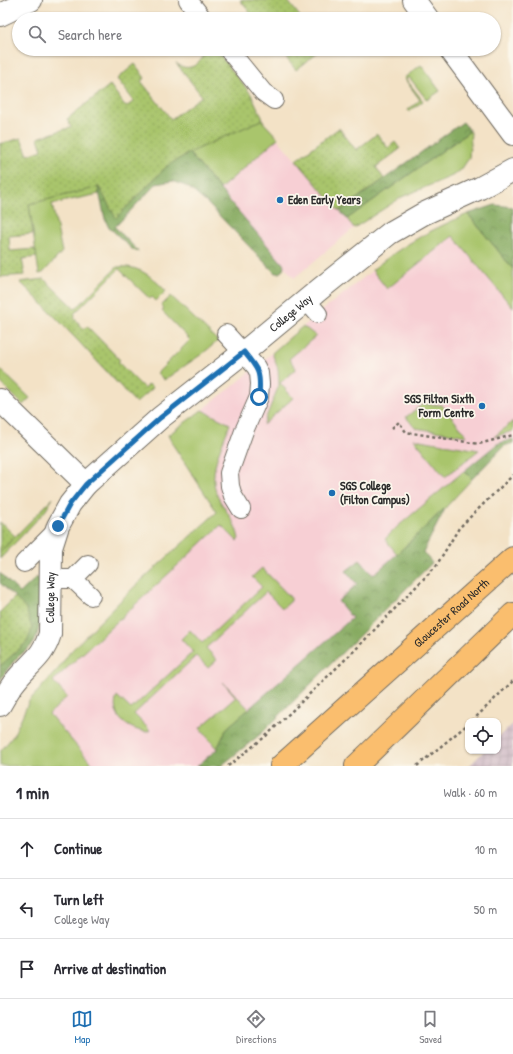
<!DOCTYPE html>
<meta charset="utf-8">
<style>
body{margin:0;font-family:"Patrick Hand",sans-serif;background:#f2f2f3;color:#2b2b33}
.controls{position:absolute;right:12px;bottom:12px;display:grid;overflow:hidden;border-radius:8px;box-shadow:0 1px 3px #0004}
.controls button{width:36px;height:36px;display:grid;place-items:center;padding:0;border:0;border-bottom:1px solid #e1e1e2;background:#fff;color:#2b2b33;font:20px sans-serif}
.stop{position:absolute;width:12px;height:12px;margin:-9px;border:3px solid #1f6fb2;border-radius:50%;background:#fff}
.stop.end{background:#1f6fb2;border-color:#fff;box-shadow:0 1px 4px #0008}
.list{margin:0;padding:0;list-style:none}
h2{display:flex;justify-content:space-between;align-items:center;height:52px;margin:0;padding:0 16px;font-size:17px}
h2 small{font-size:13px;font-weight:400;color:#7c7c81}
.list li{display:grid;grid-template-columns:26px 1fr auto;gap:12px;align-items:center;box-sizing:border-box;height:60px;padding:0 16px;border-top:1px solid #e1e1e2}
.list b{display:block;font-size:15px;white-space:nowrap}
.list p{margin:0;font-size:13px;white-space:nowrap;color:#7c7c81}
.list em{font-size:13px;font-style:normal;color:#7c7c81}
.icon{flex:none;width:22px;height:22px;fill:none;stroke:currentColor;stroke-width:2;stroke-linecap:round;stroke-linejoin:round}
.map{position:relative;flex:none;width:513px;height:766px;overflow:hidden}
.search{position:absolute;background:#fff;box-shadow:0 1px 3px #0004;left:12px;right:12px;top:12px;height:44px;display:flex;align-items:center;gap:10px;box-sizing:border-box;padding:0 14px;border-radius:22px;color:#7c7c81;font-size:15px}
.sheet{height:232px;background:#fff}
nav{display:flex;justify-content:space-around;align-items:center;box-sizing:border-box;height:56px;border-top:1px solid #e1e1e2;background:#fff;font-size:11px;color:#7c7c81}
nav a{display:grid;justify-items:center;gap:2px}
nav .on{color:#1f6fb2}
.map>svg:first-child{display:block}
.built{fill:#f7cfd4}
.industrial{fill:url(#industrial-grid)}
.green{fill:#a9c56c;stroke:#6a784c}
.forest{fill:url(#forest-crowns);stroke:#586a46}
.garden{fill:url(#garden-dots);stroke:#6a784c}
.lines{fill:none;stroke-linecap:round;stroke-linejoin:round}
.lane-casing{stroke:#716b61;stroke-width:20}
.street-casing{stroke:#716b61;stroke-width:24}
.primary-casing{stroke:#716b61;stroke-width:24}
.path{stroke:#716b61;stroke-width:2.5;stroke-dasharray:3 3;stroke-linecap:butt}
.lane{stroke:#fff;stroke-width:18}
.street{stroke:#fff;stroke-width:22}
.primary{stroke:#fabe6e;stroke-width:22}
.route{stroke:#1f6fb2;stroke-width:5}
.poi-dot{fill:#1f6fb2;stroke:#fbf7ec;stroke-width:1.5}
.labels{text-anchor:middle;stroke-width:3.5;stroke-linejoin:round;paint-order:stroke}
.poi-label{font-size:12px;font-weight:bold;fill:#2b2b2b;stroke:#fbf7ec;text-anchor:start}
.street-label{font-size:12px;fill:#2b2b2b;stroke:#fbf7ec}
</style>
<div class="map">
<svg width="513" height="766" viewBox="0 0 513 766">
<defs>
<pattern id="industrial-grid" width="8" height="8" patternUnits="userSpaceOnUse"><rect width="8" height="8" fill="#d2bdc8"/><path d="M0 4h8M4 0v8" fill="none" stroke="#b4a3ac"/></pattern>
<pattern id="forest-crowns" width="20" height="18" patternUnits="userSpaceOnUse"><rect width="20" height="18" fill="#86aa60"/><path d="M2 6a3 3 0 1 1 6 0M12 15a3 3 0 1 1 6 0" fill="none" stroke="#6e8b4f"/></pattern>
<pattern id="garden-dots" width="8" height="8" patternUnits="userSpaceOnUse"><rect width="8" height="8" fill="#a9c56c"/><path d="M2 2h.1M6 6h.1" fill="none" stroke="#92a95e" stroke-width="1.8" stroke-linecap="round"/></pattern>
</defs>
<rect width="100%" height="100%" fill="#fbf7ec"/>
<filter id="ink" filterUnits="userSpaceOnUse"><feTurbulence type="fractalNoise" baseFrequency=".025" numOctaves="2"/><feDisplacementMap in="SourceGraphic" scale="8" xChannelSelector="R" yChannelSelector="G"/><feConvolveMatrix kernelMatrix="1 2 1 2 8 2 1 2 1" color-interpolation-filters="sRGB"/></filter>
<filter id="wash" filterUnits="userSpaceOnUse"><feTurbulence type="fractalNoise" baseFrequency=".012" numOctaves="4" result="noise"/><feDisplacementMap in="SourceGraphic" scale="16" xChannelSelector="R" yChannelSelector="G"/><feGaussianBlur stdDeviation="0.9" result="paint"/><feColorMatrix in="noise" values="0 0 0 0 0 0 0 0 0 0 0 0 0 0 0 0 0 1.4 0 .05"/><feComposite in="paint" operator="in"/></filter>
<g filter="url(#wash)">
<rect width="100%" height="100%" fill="#f3e2c6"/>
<!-- built -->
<path class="built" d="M263 119 264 123 354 228 294 278 189 153Z
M495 205 513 207V443L504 446 446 507 423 552 432 563 263 732 221 766H13V736L29 701 59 668 70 652 123 598 217 512 173 445 168 435 231 388 318 314 397 251 418 237 441 225Z"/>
<!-- industrial -->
<path class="industrial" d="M513 724V766H469L484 751H498V737Z"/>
<!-- green -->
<path class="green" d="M421 65 440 91 427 100 409 77 406 79 423 101 409 112 408 110 420 100 404 78Z
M263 119 264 123 278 138 220 189 189 153Z
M470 131 471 132 469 158 461 170 452 176 402 197 354 228 347 219Z
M98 187 99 194 52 204 62 252 43 273 39 274 29 204Z
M468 214 513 269V308L453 236 387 289 372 270C404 244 430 230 468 214Z
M117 267C139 265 151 276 166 291L156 301 152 297 150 299 119 269 77 311 75 309Z
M171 296 218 341 202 354 164 380 157 373 190 340 162 311 164 309 161 306Z
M302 327 307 329 316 336 289 359 296 368V369L280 383 293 398 263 425 279 385 278 369 272 353Z
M0 369 30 398 23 405 0 382Z
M423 404 442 405 467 436 415 428 406 417Z
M202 410 230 424C221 448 205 476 220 501 228 514 236 523 239 539L237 541 221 525 53 681 67 697 49 714 94 766H0V752L13 736 29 701 59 668 70 652 133 588 217 512 173 445 168 435Z
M513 421V431L494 437Z
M414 439 479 450 445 477Z
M464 471 472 479 446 507 397 554 385 539 397 527Z
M53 498 46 510 0 559V552Z
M262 568 291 598V601L283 608H282L266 592 206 648 217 660 208 668 196 656 134 714 150 730 147 732C129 730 109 717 117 696L131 709 193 652 181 639 190 630 202 643 262 587 252 577Z
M223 682 249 709 227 728 217 749 200 728 236 697Z"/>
<!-- forest -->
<path class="forest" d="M463 122 470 131 347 219 340 211Z
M189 153 284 265 283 270 279 273H275L207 203 188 187 173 181 156 184 115 227 139 252 133 250 108 226 105 219 98 187H99L117 217 168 165Z
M495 205 513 207V269L468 214Z
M513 439V443L504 446 472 479 464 471 497 444Z
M446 507 423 552 432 563 263 732 221 766H197L217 749 227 728 352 618 338 601 357 584 346 571 360 560 373 575 397 554Z
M0 573 20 593 37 577C46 585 41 634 33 644 30 648 24 652 19 656 12 663 5 672 0 681V666L27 642 16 598 0 583Z"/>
<!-- garden -->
<path class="garden" d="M240 0H287L302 19H255Z
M206 49H215L251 94 263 119 189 153 168 165 116 218 99 187 29 204 33 234 9 236 10 251 35 249 37 257 22 259 25 275 0 277V144L21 138 28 155 42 150 38 138 71 127 67 119 110 85 126 107 134 101 117 79 135 64 145 78 141 81 171 119 202 96 176 63C189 74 203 63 206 49Z
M287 49H323L296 70 282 53Z
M339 128 356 150 377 134 388 148 395 142 400 149 376 167 384 179 339 211 296 160Z
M44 279 77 311 74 314 76 316 74 318 84 329 87 326 120 360 118 362 145 389 149 384 153 388 136 403C98 363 61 321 20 282Z
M0 522 15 536 0 552Z
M15 597 26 609 32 629 27 642 0 666V612Z"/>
</g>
<g filter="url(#ink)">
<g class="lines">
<!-- lane casing -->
<g class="lane-casing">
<path id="lane" d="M188 0 203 19
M228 49 263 92 274 100
M306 300 318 314
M226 334 256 367 259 373 260 384 259 397 244 431 229 473 230 486 233 496 241 509
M24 563 57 530
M50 579H73L91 596
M73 579 88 564"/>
</g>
<!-- street casing -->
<g class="street-casing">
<g id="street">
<path d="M414 0 428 19"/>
<path d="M0 15 31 0"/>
<path d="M450 49 513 134"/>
<path d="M0 400 86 484"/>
<path id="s1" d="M0 705C5 696 10 687 17 679 31 662 43 657 50 634L51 548 58 526 70 504 86 484 160 418 244 352 320 289 390 233 423 214 480 188 513 170"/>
</g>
</g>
<!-- primary casing -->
<g class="primary-casing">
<g id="primary">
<path id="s2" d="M281 766 513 558"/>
<path d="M356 766 513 614"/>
</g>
</g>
<!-- path -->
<path class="path" d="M392 428 399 422 406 432 479 444 513 435
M472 721 513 681
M228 766 266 736 355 650 436 566 459 528 513 475
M417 766 468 724"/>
<!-- lane -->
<use href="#lane" class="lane"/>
<!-- street -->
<use href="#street" class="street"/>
<!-- primary -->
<use href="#primary" class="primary"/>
</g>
</g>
<g class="lines" filter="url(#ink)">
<!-- route -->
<path class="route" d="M58 526 70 504 86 484 160 418 244 352C259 370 261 373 259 397"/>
</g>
<!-- markers -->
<g class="poi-dot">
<circle cx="280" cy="200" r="4"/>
<circle cx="482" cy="406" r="4"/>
<circle cx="332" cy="493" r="4"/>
</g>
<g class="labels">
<!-- poi labels -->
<g class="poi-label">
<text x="288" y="204">Eden Early Years</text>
<text x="474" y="403" text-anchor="end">SGS Filton Sixth<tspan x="474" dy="14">Form Centre</tspan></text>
<text x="340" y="490">SGS College<tspan x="340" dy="14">(Filton Campus)</tspan></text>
</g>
<!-- street labels -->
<g class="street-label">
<text dy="4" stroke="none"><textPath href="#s1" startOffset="514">College Way</textPath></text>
<text dy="4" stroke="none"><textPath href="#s1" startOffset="124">College Way</textPath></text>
<text dy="4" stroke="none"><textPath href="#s2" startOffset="229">Gloucester Road North</textPath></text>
</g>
</g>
</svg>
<div class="controls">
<button><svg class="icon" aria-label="locate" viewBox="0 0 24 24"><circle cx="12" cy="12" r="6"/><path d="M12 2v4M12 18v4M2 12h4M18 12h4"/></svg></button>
</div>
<div class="stop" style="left:259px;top:397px"></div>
<div class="stop end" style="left:58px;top:526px"></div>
<div class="search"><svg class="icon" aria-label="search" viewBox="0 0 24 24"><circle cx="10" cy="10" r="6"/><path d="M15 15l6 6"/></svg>Search here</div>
</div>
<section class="sheet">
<h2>1 min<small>Walk · 60 m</small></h2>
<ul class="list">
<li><svg class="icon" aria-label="ahead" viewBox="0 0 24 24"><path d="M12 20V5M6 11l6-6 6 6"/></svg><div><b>Continue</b></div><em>10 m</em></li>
<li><svg class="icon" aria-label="left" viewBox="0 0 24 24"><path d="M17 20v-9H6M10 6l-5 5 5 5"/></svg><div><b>Turn left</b><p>College Way</p></div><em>50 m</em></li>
<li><svg class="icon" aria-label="arrive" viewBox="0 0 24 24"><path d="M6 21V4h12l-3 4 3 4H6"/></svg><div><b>Arrive at destination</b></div></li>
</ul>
</section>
<nav>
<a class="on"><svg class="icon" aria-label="map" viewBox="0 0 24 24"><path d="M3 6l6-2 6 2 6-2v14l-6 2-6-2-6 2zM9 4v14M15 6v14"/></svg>Map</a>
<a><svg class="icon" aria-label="directions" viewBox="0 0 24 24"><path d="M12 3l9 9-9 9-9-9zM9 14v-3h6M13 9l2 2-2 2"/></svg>Directions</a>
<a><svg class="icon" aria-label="saved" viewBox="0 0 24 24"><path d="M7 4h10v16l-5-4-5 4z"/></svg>Saved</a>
</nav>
